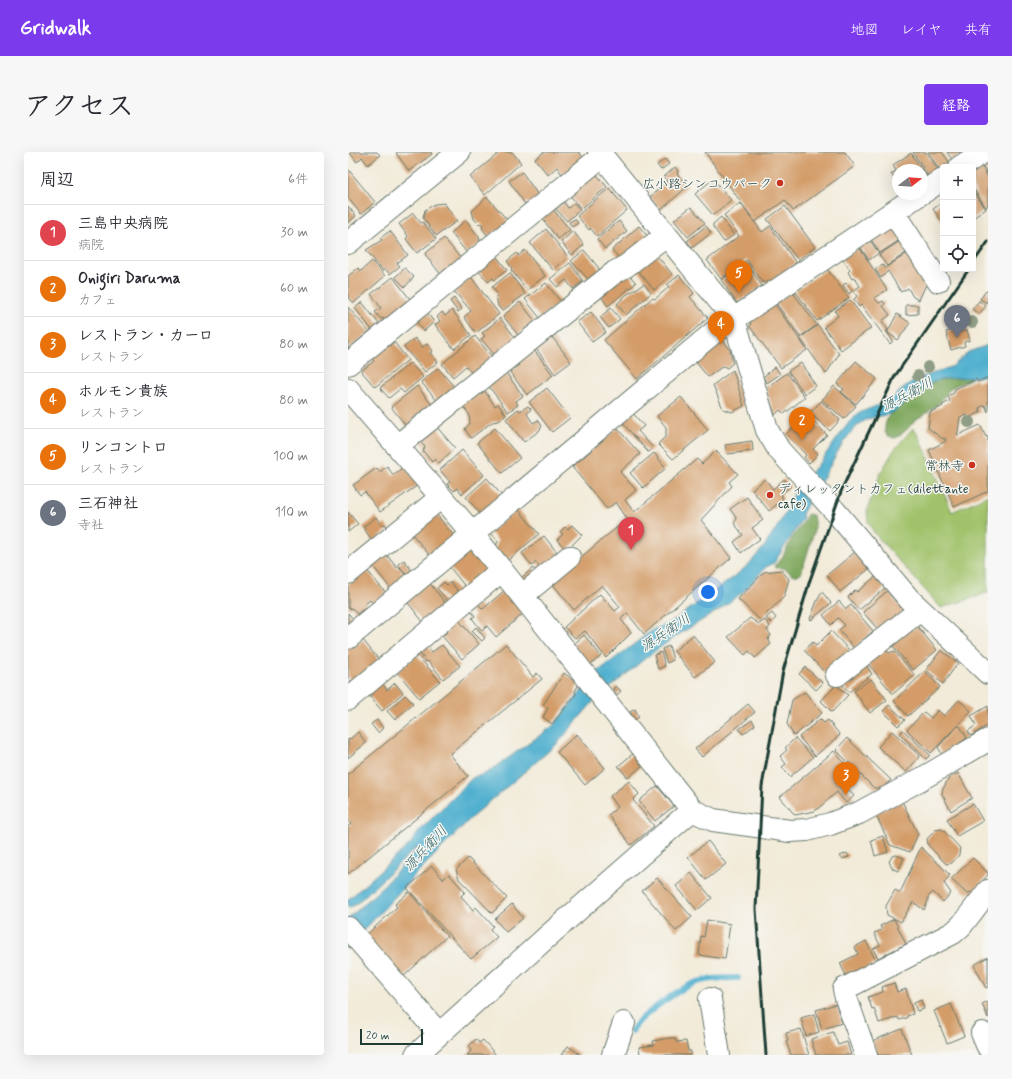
<!DOCTYPE html>
<html lang="ja">
<meta charset="utf-8">
<style>
body{margin:0;font-family:Mynerve,"Klee One",sans-serif;background:#f7f7f7;color:#2b2b33}
.controls{position:absolute;right:12px;top:12px;display:grid;overflow:hidden;border-radius:4px;box-shadow:0 4px 16px #0002}
.controls button{width:36px;height:36px;display:grid;place-items:center;padding:0;border:0;border-bottom:1px solid #e1e1e2;background:#fff;color:#2b2b33;font:20px sans-serif}
.compass{position:absolute;left:544px;top:12px;width:36px;height:36px;border-radius:50%;background:#fff;box-shadow:0 4px 16px #0002;rotate:73deg}
.scale{position:absolute;left:12px;bottom:10px;width:63px;box-sizing:border-box;padding-left:4px;border:2px solid #1f3d34;border-top:0;font-size:11px;line-height:14px;white-space:nowrap;color:#1f3d34;-webkit-text-stroke:3px #f6f6f2;paint-order:stroke}
.you{position:absolute;left:360px;top:440px;width:14px;height:14px;margin:-10px;border:3px solid #fff;border-radius:50%;background:#1a73e8;box-shadow:0 0 0 6px #1a73e833}
.badge{display:grid;place-items:center;width:26px;height:26px;border-radius:50%;background:#7c3aed;color:#fff;font-size:13px;font-weight:700}
.pin{position:absolute;translate:-50% -33px;filter:drop-shadow(0 1px 2px #0008)}
.pin::after{content:'';position:absolute;top:21px;width:14px;height:12px;background:inherit;clip-path:polygon(0 0,100% 0,50% 100%)}
.list{margin:0;padding:0;list-style:none}
h2{display:flex;justify-content:space-between;align-items:center;height:52px;margin:0;padding:0 16px;font-size:17px}
h2 small{font-size:13px;font-weight:400;color:#7c7c81}
.list li{display:grid;grid-template-columns:26px 1fr auto;gap:12px;align-items:center;box-sizing:border-box;height:56px;padding:0 16px;border-top:1px solid #e1e1e2}
.list b{display:block;font-size:15px;white-space:nowrap}
.list p{margin:0;font-size:13px;white-space:nowrap;color:#7c7c81}
.list em{font-size:13px;font-style:normal;color:#7c7c81}
.icon{flex:none;width:22px;height:22px;fill:none;stroke:currentColor;stroke-width:2;stroke-linecap:round;stroke-linejoin:round}
.map{position:relative;flex:none;width:640px;height:903px;overflow:hidden;border-radius:4px}
header{display:flex;align-items:center;gap:24px;box-sizing:border-box;height:56px;padding:0 20px;background:#7c3aed;color:#fff}
header strong{font-size:19px}
nav{display:flex;gap:22px;margin-inline-start:auto;font-size:14px}
.intro{display:flex;align-items:center;justify-content:space-between;box-sizing:border-box;height:96px;padding:0 24px}
h1{margin:0;font-size:28px}
.button{padding:10px 18px;border-radius:4px;background:#7c3aed;color:#fff;font-size:14px;font-weight:700}
main{display:flex;gap:24px;padding:0 24px}
aside{flex:1;background:#fff;border-radius:4px;box-shadow:0 4px 16px #0002}
.map>svg:first-child{display:block}
.green{fill:#a1c26a;stroke:#60804f}
.forest{fill:#80a85e;stroke:#507249}
.water{fill:#51b0cf;stroke:#387682}
.lines{fill:none;stroke-linecap:round;stroke-linejoin:round}
.stream{stroke:#51b0cf;stroke-width:6}
.building{fill:#d39c68}
.minor-casing{stroke:#697a6e;stroke-width:24}
.minor{stroke:#fff;stroke-width:22}
.rail{stroke:#1f3d34;stroke-width:3}
.tree{fill:#909d86}
.poi-dot{fill:#c8321e;stroke:#f6f6f2;stroke-width:1.5}
.labels{text-anchor:middle;stroke-width:3;stroke-linejoin:round;paint-order:stroke}
.poi-label{font-size:13px;fill:#1f3d34;stroke:#f6f6f2;text-anchor:end}
.water-label{font-size:14px;font-style:italic;fill:#2e6062;stroke:#f6f6f2}
</style>
<header>
<strong>Gridwalk</strong>
<nav><a>地図</a><a>レイヤ</a><a>共有</a></nav>
</header>
<div class="intro"><h1>アクセス</h1><a class="button">経路</a></div>
<main>
<aside>
<h2>周辺<small>6件</small></h2>
<ul class="list">
<li><span class="badge" style="background:#e0444e">1</span><div><b>三島中央病院</b><p>病院</p></div><em>30 m</em></li>
<li><span class="badge" style="background:#e8710a">2</span><div><b>Onigiri Daruma</b><p>カフェ</p></div><em>60 m</em></li>
<li><span class="badge" style="background:#e8710a">3</span><div><b>レストラン・カーロ</b><p>レストラン</p></div><em>80 m</em></li>
<li><span class="badge" style="background:#e8710a">4</span><div><b>ホルモン貴族</b><p>レストラン</p></div><em>80 m</em></li>
<li><span class="badge" style="background:#e8710a">5</span><div><b>リンコントロ</b><p>レストラン</p></div><em>100 m</em></li>
<li><span class="badge" style="background:#6b7280">6</span><div><b>三石神社</b><p>寺社</p></div><em>110 m</em></li>
</ul>
</aside>
<div class="map">
<svg width="640" height="903" viewBox="0 0 640 903">
<rect width="100%" height="100%" fill="#f6f6f2"/>
<filter id="ink" filterUnits="userSpaceOnUse"><feTurbulence type="fractalNoise" baseFrequency=".025" numOctaves="2"/><feDisplacementMap in="SourceGraphic" scale="8" xChannelSelector="R" yChannelSelector="G"/><feConvolveMatrix kernelMatrix="1 2 1 2 8 2 1 2 1" color-interpolation-filters="sRGB"/></filter>
<filter id="wash" filterUnits="userSpaceOnUse"><feTurbulence type="fractalNoise" baseFrequency=".012" numOctaves="4" result="noise"/><feDisplacementMap in="SourceGraphic" scale="16" xChannelSelector="R" yChannelSelector="G"/><feGaussianBlur stdDeviation="0.9" result="paint"/><feColorMatrix in="noise" values="0 0 0 0 0 0 0 0 0 0 0 0 0 0 0 0 0 1.4 0 .05"/><feComposite in="paint" operator="in"/></filter>
<g filter="url(#wash)">
<rect width="100%" height="100%" fill="#f2ebd9"/>
<!-- green -->
<path class="green" d="M565 276 572 286 604 360 640 343V440L631 444 593 456 527 382 520 370 519 358 532 322 546 298Z"/>
<!-- forest -->
<path class="forest" d="M626 224C620 230 611 231 604 236 599 239 596 245 592 250 590 253 570 267 567 268 564 273 552 285 547 286 544 286 541 284 538 282 535 275 539 265 544 259 551 251 579 230 589 227 599 224 615 225 626 224Z
M459 362 465 363 467 375 465 383 453 422C441 427 441 413 428 416L427 413C436 407 439 394 444 386 449 378 456 371 459 362Z"/>
<!-- water -->
<path class="water" d="M640 193V223C624 227 608 225 592 228 573 233 562 248 547 259 536 266 523 263 513 271 496 284 487 305 477 323 470 336 461 349 454 362L455 366 426 411 418 415 396 439 371 458 333 481 300 504 245 550 209 592 124 665 68 722 18 776 11 781 0 767 30 739 70 697 68 696 7 753 0 756V748L63 691 71 679 123 627C128 623 133 624 139 621L205 574 249 520 306 477 322 471 386 425 401 412 416 395 428 377 437 361 449 334 469 314 502 269 513 260 543 248 552 239 569 227 605 214 620 200Z"/>
<g class="lines">
<!-- stream -->
<path class="stream" d="M284 879C290 865 329 839 344 832 359 826 375 826 390 826"/>
</g>
<g id="blocks">
<!-- building -->
<path class="building" d="M1 0H29L32 3 20 13 14 5 9 10Z
M50 0H83L84 2 61 19 48 1Z
M152 0H164L173 11 137 43 122 25Z
M196 0H231L236 7 215 24 209 15 200 23 187 7Z
M357 0H497L507 14 445 59 437 48 407 70Z
M565 0H578L590 18 581 25Z
M580 0H594L601 10 591 17Z
M599 0H619L605 9Z
M563 1 580 26 574 30V18H550V32L543 22 548 19 545 13Z
M317 7 321 12 313 18 309 13Z
M640 9V22L634 13Z
M633 14 640 25V52L638 56 625 36V19Z
M327 15 330 19 329 22 340 34 313 58 302 45 319 29 316 25Z
M0 17 27 50 13 62 0 46Z
M245 18 259 35 233 57 221 42Z
M174 20 192 46 182 53 180 50 177 52 161 29Z
M365 27 383 48 365 63 347 42Z
M261 36 279 58 249 84 242 76 241 78 229 64Z
M625 39 638 57 625 66Z
M139 45 162 71 140 84 134 76 135 74 133 71 131 72 126 67 124 59Z
M216 50 220 56 226 51 232 58 219 69 208 57Z
M595 50V71L585 57Z
M96 51 109 69 88 84 75 66 77 58 87 52Z
M392 51 414 80 422 74 448 111 420 132 418 129 415 131 399 108 373 127 359 108 391 84 376 63Z
M0 54 8 64 0 71Z
M437 54 467 95 450 108 419 67Z
M343 55 357 71 340 85 326 68Z
M204 56 222 78 210 87 193 65Z
M65 61 73 71 75 70 88 87 69 101 58 87 60 84 51 72Z
M373 65 386 83 376 90 365 75V72Z
M227 67 230 71 224 75 221 70Z
M118 68 131 85 132 91 119 101 103 81Z
M271 69 279 79 257 97 249 87Z
M545 71 555 86 532 101 522 86Z
M291 74 301 86 274 109 264 98Z
M358 74 363 81 344 96 339 89Z
M198 77 220 105 205 118 182 91Z
M42 79 60 103 49 111 52 114 42 122 37 117 35 119 18 98 34 88 32 86Z
M225 79 236 93 224 103 213 90Z
M96 86 114 108 94 124 77 102Z
M521 87 531 101 521 108 511 93Z
M555 87 562 98 539 114 531 103Z
M511 95 539 138 526 146 531 151 535 149 537 152 535 154 542 163 534 169 540 178 538 179 545 189 542 192 514 154 513 153 511 155 506 147 509 144 505 139 512 134 507 126 504 127 500 120 502 118 494 107Z
M177 98 197 124 179 138 163 118 164 116 159 109 169 101 170 104Z
M236 98 250 115 252 120 242 129 223 109Z
M563 99 581 126 571 148 565 145 560 136 553 140 540 119 533 126 527 117 535 113 537 116Z
M306 100 324 122 306 138 288 116Z
M149 105 159 118 146 128 145 126 140 130 129 117 140 108Z
M24 109 37 124 6 151 0 145V124L10 116 13 119Z
M222 111 235 129 225 137 218 128 209 135 202 127Z
M399 111 414 134 389 151 373 128Z
M57 116 66 125 57 135 47 125Z
M479 117 501 146 469 169 447 139Z
M279 120 288 131 260 154 251 142Z
M162 121 177 142 154 159 150 154 148 144 150 143 144 135Z
M331 123 346 141 342 145 360 166 289 227 256 188 304 146 307 147 321 135 319 133Z
M45 125 65 151 39 171 35 166 33 167 27 160 33 156 23 142Z
M123 125 151 162 128 181 116 165 123 159 106 139Z
M198 131 213 150 192 166 177 147Z
M498 131 504 139 501 142 495 133Z
M296 132 303 141 278 163 269 152 278 143Z
M444 139 469 173 452 185 428 151Z
M638 139 640 140 639 151 632 147Z
M106 146 114 157 110 160 102 149Z
M502 148 523 176 493 198 476 175 490 164 487 159Z
M631 149 638 154 631 162 624 157Z
M14 150 34 176 27 182 7 156Z
M172 150 187 169 170 183 155 164Z
M426 151 459 198 433 216 402 175 403 168Z
M558 153H570V162L558 163Z
M0 155 21 180 0 197Z
M263 156 272 167 261 176 252 165Z
M104 158 123 183 106 197 87 173 92 169 89 165 94 160 97 164Z
M78 159 86 170 76 179 67 168Z
M243 160 258 180 244 190 229 170Z
M549 162 562 171 550 188 540 181V179Z
M152 166 170 189 149 206 133 187 137 184 134 181Z
M470 173 491 202 478 222 452 186Z
M612 176 613 180 619 178 622 188 616 190 617 194 603 198 598 180Z
M202 182 223 210 207 222 186 194Z
M127 184 145 206 125 223 118 214 105 225 94 212Z
M67 186 74 195 79 192 85 199 82 201 90 210 77 220 56 195Z
M374 186 382 198 385 211 379 216 375 214 360 225 346 208Z
M46 190 60 208 27 235 13 219 26 209 22 204 33 195 36 198Z
M186 198 205 223 179 243 162 220 171 213 167 208Z
M508 209 529 227 508 252 493 240 496 237 489 232Z
M62 211 75 225 56 241 52 237 41 246 32 236Z
M453 211 468 234 457 242 440 219Z
M427 215 432 222 419 231 415 225Z
M90 216 108 237 91 251 73 230Z
M385 218 396 254 384 260 375 257 365 233Z
M157 219 175 244 168 249 170 253 160 260 139 232Z
M439 221 457 245 436 262 432 258 427 263 418 236Z
M640 225V260L637 253 631 256 633 260 620 266 619 263 612 265 610 280 609 281 610 283 632 273 638 285 640 284V339L606 355 581 298 598 289 597 286 595 287 580 276 582 260 595 254 594 253 602 249 600 244 606 241 607 237 628 227 630 230Z
M69 234 85 254 59 275 43 255Z
M486 234 508 254 496 267 474 248Z
M134 235 147 254 150 252 158 263 151 269 144 270 123 286 117 277 122 271 121 262 113 252Z
M199 236 222 266 204 280 181 250Z
M333 245 360 278 325 307 310 292 318 284V275L309 264Z
M473 249 492 268 482 279 462 261Z
M180 254 183 257 179 262 185 271 190 268 194 274 191 279 176 290 158 267 170 257 172 259Z
M283 259 296 274 290 279 305 296 300 300 272 268Z
M459 262 479 283 465 297 470 302 461 311 456 305 458 303 438 282Z
M87 273 107 296 91 311 87 307 84 310 75 299 77 295 70 287Z
M147 276 172 306 154 321 129 291Z
M269 276 292 302 272 320 288 338 277 348 286 360 349 307 354 312 368 299 390 322 381 330 384 334 353 368 383 406 296 482 279 461 273 467 283 481 258 506 237 479 227 486 216 475 252 442 267 459 272 455 254 433 226 458 203 430 279 367 268 350 259 357 224 315Z
M404 289 405 299 379 302 377 293Z
M114 298 136 323 114 342 109 336 106 339 99 332 102 330 92 318Z
M306 301 318 316 295 336 282 321Z
M39 314 45 323 57 314 70 333 32 360 17 340 12 343 5 333 29 316 32 320Z
M139 326 155 345 133 363 118 345Z
M417 327 425 337 436 327 442 335 433 342 435 347 421 359 404 338Z
M399 345 415 368 404 376 412 387 393 401 386 390 395 383 386 371 389 367 382 357Z
M170 357 191 382 157 411 146 400 150 389 142 380Z
M0 360 10 372 0 380Z
M88 362 106 384 82 404 64 382Z
M28 365 34 374 37 372 41 377 25 390 15 375Z
M224 373 234 383 219 398 209 388 215 382 212 380 217 375 220 377Z
M196 384 212 404 194 418 188 410 184 414 174 401Z
M121 395 141 419 119 437 100 413Z
M507 400 521 417 492 440 479 423Z
M38 402 49 416 51 415 59 425 43 437 24 413Z
M56 408 65 420 59 424 50 412Z
M185 416 190 422 178 432 173 426Z
M18 417 38 441 26 452 22 448 17 452 18 455 9 462 4 456 1 457 0 455V432Z
M433 418 441 427 436 445 412 468 390 447 416 420Z
M527 425 537 436 511 458 500 445 507 438 509 440Z
M80 429 99 453 76 471 57 447Z
M96 430 99 433 103 430 112 442 101 451 89 436Z
M157 438 176 461 148 485 139 474 134 479 124 466 127 464 123 459 130 452 135 457Z
M539 439 556 459 532 480 515 460Z
M474 440 483 451 463 468 462 467 469 449Z
M491 449 498 457 503 453 525 479 506 496 491 478 497 473 490 466 483 473 475 463Z
M0 461 6 468 0 473Z
M424 461 428 466 423 471 418 466Z
M109 466 131 492 114 507 94 484 100 479 97 476Z
M402 466 411 472 417 468 422 474 419 478 423 483 420 487 423 492 407 506 401 499 397 503 380 485Z
M569 474 589 498 565 518 543 492 562 475 564 478Z
M128 475 137 486 134 489 124 479Z
M483 479 502 499 478 522 456 498 465 490 468 494Z
M236 483 253 504 242 513 225 493Z
M345 483 367 510 347 525 326 499Z
M15 488 35 513 7 535 0 525V493L1 492 4 496Z
M158 492 185 525 189 521 194 527 102 602 120 624 0 722V674L3 672 0 668V622Z
M79 493 84 500 94 493 112 514 95 527 80 509 78 510 71 500Z
M321 494 325 508 319 511 314 497Z
M535 495 541 501 546 499 567 523 545 542 518 509Z
M593 498 610 511 595 532 578 518Z
M313 500 317 514 310 517 306 503Z
M69 503 92 529 71 546 49 520Z
M516 510 524 522 501 540 492 530Z
M457 515 475 531 468 538 451 522Z
M577 519 592 535 560 564 546 549Z
M216 521 231 532 227 539 228 542 204 572 195 565 200 556 195 553Z
M523 527 539 548 522 561 506 539Z
M33 529 39 538 47 531 55 541 34 559 19 541Z
M488 533 500 543 484 560 473 549Z
M268 534 273 539 269 543 265 537Z
M457 540 474 561 446 584 439 572 444 548Z
M57 543 65 551 47 568 39 559Z
M611 548 623 559 583 601 559 578 576 560 583 566 590 558 596 564Z
M400 552 407 560 354 605 347 597Z
M541 553 557 568 550 574 535 559Z
M640 554V573L623 584 620 579 628 573 623 564Z
M287 557 291 565 286 568 282 560Z
M472 567 476 571 480 568 492 583 467 604 451 585Z
M29 568 35 576 30 581 23 572Z
M404 568 407 573 395 582 391 577Z
M612 574 619 586 594 603 590 595 608 575Z
M555 578 582 603 578 607 552 582Z
M544 579 572 604 558 620 530 595Z
M10 580 18 591 0 606V587L1 588Z
M229 582 257 616 237 633 209 600Z
M447 586 465 605 442 625 434 615 438 612 432 604 439 598 437 596Z
M499 586 543 628 534 636H526L488 598Z
M486 599 508 625 497 634 506 644 498 651 489 640 467 659 447 663 432 645Z
M286 601 296 612 280 626 270 614Z
M610 621 624 646 603 659 594 642 595 637 601 626Z
M281 629 291 642 285 648 306 674 283 693 260 663 270 655 262 644Z
M309 634 326 654 307 669 291 649Z
M554 649 570 682 562 700 542 693 527 661Z
M625 652 635 669 609 684 599 667Z
M594 677 612 696 611 703 604 711 598 712 580 693 579 687 587 678Z
M535 684 540 700 527 704 523 688Z
M360 689 378 712 358 728 340 705Z
M573 695 602 723 596 731 603 741 595 750 585 740 580 745V749L576 758 565 750 553 770 539 763 538 754 547 738 552 741Z
M499 701 501 705 494 707 492 704Z
M548 703 556 706 550 719 545 717 541 710 544 704Z
M120 706 159 746 144 761 111 727 108 718Z
M625 706 640 721V723L630 734 626 742 622 740 619 742 603 727Z
M84 714 95 727 101 722 117 740 113 744 125 758 128 755 145 774 142 777 149 785 123 807 59 736Z
M343 721 364 746 349 758 328 734Z
M309 726 344 765 328 779 294 739Z
M61 740 99 784 54 826 16 785 49 755 47 752Z
M164 752 175 766 158 780 147 767Z
M546 767 558 792 530 806 525 797 532 793 526 781 534 778 532 774Z
M359 768 382 772 377 807 351 803 353 784 356 785Z
M518 789 529 811 499 826 492 811 510 802 507 795Z
M640 805V835L638 836 626 813Z
M546 831 549 840 558 837 565 862 559 864V866L551 868 550 865 531 871 526 856 524 857 520 845 535 840 534 835Z
M573 848 576 857 569 859 566 851Z
M640 849V866L634 852Z
M488 852 494 871 474 877 468 858Z
M603 852 616 884 599 891 586 859Z
M466 862 471 880 458 884 453 866Z
M453 877 461 903H443L438 889H440L438 881Z
M554 877 564 903H529L524 889Z
M485 880 490 893 499 890 503 903H468L463 887Z
M321 886H327L328 890 338 889 340 899H343V903H292L291 895 306 893 305 889Z
M128 887 131 891 135 888 148 903H119L123 899 121 894Z
M220 894 233 903H214Z"/>
</g>
</g>
<g filter="url(#ink)">
<use href="#blocks" fill-opacity="0" stroke="#697a6e" stroke-width="1"/>
<g class="lines">
<!-- minor casing -->
<g class="minor-casing">
<path id="minor" d="M251 0 386 167 419 278 431 298 486 358 561 447 640 521
M612 15 635 0
M574 41 595 27
M545 60 590 129
M0 91 111 0
M0 212 254 4
M0 237 125 382 344 658 365 668 442 679 459 678 482 672 511 661 575 626 640 588
M49 294 267 120 278 114 318 83
M0 421 92 346
M174 444 221 405
M0 486 365 181 572 42
M489 523 572 458
M0 547 154 418
M0 776 91 882
M362 847 371 903
M634 881 640 895
M68 903 200 784 344 658
M265 903 276 871
M518 903 498 846 496 837 605 781 613 774 640 739"/>
</g>
<!-- minor -->
<use href="#minor" class="minor"/>
<!-- rail -->
<path class="rail" d="M625 111 640 90
M418 903 408 757 414 634 435 519 462 428 494 337 547 224 621 117"/>
</g>
<!-- trees -->
<g class="tree">
<circle cx="624" cy="170" r="6"/>
<circle cx="580" cy="215" r="6"/>
<circle cx="570" cy="224" r="6"/>
<circle cx="621" cy="270" r="6"/>
</g>
</g>
<!-- markers -->
<g class="poi-dot">
<circle cx="432" cy="31" r="4"/>
<circle cx="624" cy="313" r="4"/>
<circle cx="422" cy="343" r="4"/>
</g>
<g class="labels">
<!-- poi labels -->
<g class="poi-label">
<text x="424" y="36">広小路シンコウパーク</text>
<text x="616" y="318">常林寺</text>
<text x="430" y="341" text-anchor="start">ディレッタントカフェ(dilettante<tspan x="430" dy="15">cafe)</tspan></text>
</g>
<!-- water labels -->
<g class="water-label">
<text transform="translate(559 242) rotate(-28)" y="5">源兵衛川</text>
<text transform="translate(317 480) rotate(-34)" y="5">源兵衛川</text>
<text transform="translate(77 696) rotate(-47)" y="5">源兵衛川</text>
</g>
</g>
</svg>
<div class="controls">
<button>+</button>
<button>−</button>
<button><svg class="icon" aria-label="locate" viewBox="0 0 24 24"><circle cx="12" cy="12" r="6"/><path d="M12 2v4M12 18v4M2 12h4M18 12h4"/></svg></button>
</div>
<svg class="compass" viewBox="-18 -18 36 36"><path d="M0-13l5 13h-10z" fill="#e53935"/><path d="M0 13l5-13h-10z" fill="#7c7c81"/></svg>
<div class="scale">20 m</div>
<div class="you"></div>
<div class="pin badge" style="left:283px;top:398px;background:#e0444e">1</div>
<div class="pin badge" style="left:454px;top:288px;background:#e8710a">2</div>
<div class="pin badge" style="left:498px;top:643px;background:#e8710a">3</div>
<div class="pin badge" style="left:373px;top:192px;background:#e8710a">4</div>
<div class="pin badge" style="left:391px;top:141px;background:#e8710a">5</div>
<div class="pin badge" style="left:609px;top:186px;background:#6b7280">6</div>
</div>
</main>
